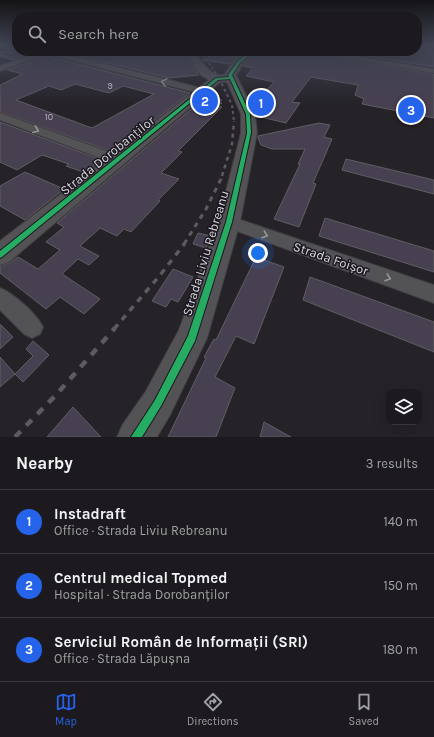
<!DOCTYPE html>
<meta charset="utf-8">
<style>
body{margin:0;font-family:Karla,sans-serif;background:#29272b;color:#f1f3f6}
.controls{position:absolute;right:12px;bottom:12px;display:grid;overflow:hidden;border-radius:8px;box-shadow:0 4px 16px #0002}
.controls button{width:36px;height:36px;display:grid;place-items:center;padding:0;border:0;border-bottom:1px solid #3a383c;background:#1c1a1e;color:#f1f3f6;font:20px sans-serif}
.you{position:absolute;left:258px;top:253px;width:14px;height:14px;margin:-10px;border:3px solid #fff;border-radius:50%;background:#1a73e8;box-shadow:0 0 0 6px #1a73e833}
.badge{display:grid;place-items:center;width:26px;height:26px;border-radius:50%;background:#2563eb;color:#fff;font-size:13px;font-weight:700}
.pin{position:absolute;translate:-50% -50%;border:2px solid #fff;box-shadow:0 1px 4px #0006}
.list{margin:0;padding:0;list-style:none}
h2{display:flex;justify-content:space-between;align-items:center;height:52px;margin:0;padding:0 16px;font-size:17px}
h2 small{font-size:13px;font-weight:400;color:#a0a1a4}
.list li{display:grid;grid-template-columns:26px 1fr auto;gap:12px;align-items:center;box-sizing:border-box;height:64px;padding:0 16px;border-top:1px solid #3a383c}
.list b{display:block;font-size:15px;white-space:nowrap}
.list p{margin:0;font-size:13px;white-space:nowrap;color:#a0a1a4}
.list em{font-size:13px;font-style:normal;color:#a0a1a4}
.icon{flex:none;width:22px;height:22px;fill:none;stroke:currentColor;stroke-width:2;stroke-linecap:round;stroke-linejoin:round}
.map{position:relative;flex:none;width:434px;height:437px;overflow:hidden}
.search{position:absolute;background:#1c1a1e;box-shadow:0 4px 16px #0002;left:12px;right:12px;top:12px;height:44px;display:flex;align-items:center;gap:10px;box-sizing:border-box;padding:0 14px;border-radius:16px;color:#a0a1a4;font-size:15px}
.sheet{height:244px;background:#1c1a1e}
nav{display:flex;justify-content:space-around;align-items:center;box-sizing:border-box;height:56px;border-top:1px solid #3a383c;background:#1c1a1e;font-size:11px;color:#a0a1a4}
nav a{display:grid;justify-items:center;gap:2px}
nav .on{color:#2563eb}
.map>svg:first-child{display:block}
.building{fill:#474051;stroke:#605e63;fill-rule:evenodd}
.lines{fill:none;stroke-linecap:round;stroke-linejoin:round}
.street-casing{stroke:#3f3d41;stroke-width:2}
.secondary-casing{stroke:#3f3d41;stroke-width:2}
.street{fill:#535255;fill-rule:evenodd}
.secondary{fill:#535255;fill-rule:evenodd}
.rail-far5{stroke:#5c5b5f;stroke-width:1.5;stroke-dasharray:2.5 2.5;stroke-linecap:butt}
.rail-far4{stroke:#5c5b5f;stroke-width:2;stroke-dasharray:3 3;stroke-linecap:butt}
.rail-far3{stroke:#5c5b5f;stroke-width:2.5;stroke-dasharray:4 4;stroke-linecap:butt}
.rail-far2{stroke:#5c5b5f;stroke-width:3;stroke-dasharray:5 5;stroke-linecap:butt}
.rail-far1{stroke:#5c5b5f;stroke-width:3.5;stroke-dasharray:6 6;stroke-linecap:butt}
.rail{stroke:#5c5b5f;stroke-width:4.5;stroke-dasharray:8 8;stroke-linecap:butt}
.cycleway-casing{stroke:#1b1720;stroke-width:2}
.cycleway{fill:#26ab63;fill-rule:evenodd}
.oneway{stroke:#96959a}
.labels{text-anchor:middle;stroke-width:3;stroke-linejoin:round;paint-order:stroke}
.far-number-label{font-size:9px;fill:#b5b2bb}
.street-label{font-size:13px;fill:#dad8de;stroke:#1b1720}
</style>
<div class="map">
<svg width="434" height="437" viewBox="0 0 434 437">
<rect width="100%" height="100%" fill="#252228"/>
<!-- building -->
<path class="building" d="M417 44H434V67L336 51H402L417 53Z
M0 51 17 53 21 51H38L13 60 0 56Z
M59 51H183L199 75 169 78Z
M218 51H247L237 57 230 64 202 60Z
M259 51H309L314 54 434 74V118L362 104 364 99 355 95 358 85 311 77 292 102 300 103 286 123 257 116 266 106 254 104 274 82 246 76 253 68 243 66Z
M47 56 190 93 113 152 0 112V85L23 74 7 70ZM75 84 109 93 123 86 154 94 92 128 16 100 49 86 61 90Z
M210 93 218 95 214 98 222 100 219 102 222 103 218 106 222 107 178 151 182 152 161 173 179 179 158 200 160 201 131 232 124 229 117 236 100 228 80 246 99 256 89 265 78 259 62 274 100 299 84 314 60 297 46 309 0 273V266L9 263 18 257 38 269 60 250 46 242 64 227 57 223Z
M0 122 102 160 86 173 66 166 69 164 42 155 17 170 0 162Z
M319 123 330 125 324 137 332 139 313 183 316 184 299 227 274 219 300 164H298L305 149H272L261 145 258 138V136Z
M346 159 434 180V194L342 170Z
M25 172 64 189 25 220 0 206V186Z
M325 218 434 251V272L319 236Z
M198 233 211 236 206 248 193 244Z
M256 257 284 267 254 344 236 336 215 377 235 388 216 437H168L206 358 204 357 214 339 216 340Z
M173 269 193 277 178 302 171 299 166 307 152 301Z
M310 277 434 322V352L303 300Z
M0 324 13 337 0 349Z
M33 341 49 355 23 382 15 374 33 356 26 349Z
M0 357 15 374 0 387Z
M73 407 101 437H47Z
M264 422 291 437H260Z"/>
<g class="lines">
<!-- street casing -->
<g class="street-casing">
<path id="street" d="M0 44 17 48V51H20L17 52 0 47Z
M42 51H53L205 89 207 91 202 94 47 54 0 71V66Z
M310 51H327L434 69V73L314 53Z
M0 113 123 157 124 160 123 163H113L0 120Z
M229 216 434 285V303L223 226 221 222 223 218Z
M0 288C13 293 37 314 43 327L40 334 32 338 24 334 0 310Z"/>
</g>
<!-- secondary casing -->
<g class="secondary-casing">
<path id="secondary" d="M184 51H194C202 62 209 76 224 75 234 61 240 51 258 51L243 64 236 75 255 114 257 133 240 222 207 338 170 415 157 437H117L123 424 146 391 179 330 218 222 241 133V114L227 82H220L9 262 0 265V241L209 80 201 75Z"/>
</g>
<!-- street -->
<use href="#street" class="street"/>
<!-- secondary -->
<use href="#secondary" class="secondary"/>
<!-- rail-far5 -->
<path class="rail-far5" d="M200 51 220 79"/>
<!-- rail-far4 -->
<path class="rail-far4" d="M219 78 232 105 234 122"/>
<!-- rail-far3 -->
<path class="rail-far3" d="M222 176 232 144 234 121"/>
<!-- rail-far2 -->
<path class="rail-far2" d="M184 244 206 209 223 175"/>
<!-- rail-far1 -->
<path class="rail-far1" d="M114 329 161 274 185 243"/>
<!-- rail -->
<path class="rail" d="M15 437 55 396 115 328"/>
<!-- cycleway casing -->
<g class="cycleway-casing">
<path id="cycleway" d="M251 51H254L240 63 232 75 250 114 251 133 232 222 195 341 161 406 142 437H131L155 400 188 336 226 222 247 133 246 114 230 79 218 80 2 257 0 258V251L216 78 229 77 228 75 238 61Z"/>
</g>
<!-- cycleway -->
<use href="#cycleway" class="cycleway"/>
</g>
<!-- one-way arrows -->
<defs><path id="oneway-chevron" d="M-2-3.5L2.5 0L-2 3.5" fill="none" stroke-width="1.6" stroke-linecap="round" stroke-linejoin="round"/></defs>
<g class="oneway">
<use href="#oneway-chevron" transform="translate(164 82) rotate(-166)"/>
<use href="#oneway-chevron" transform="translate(36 130) rotate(21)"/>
<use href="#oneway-chevron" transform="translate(265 235) rotate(19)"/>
<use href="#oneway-chevron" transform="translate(388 278) rotate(19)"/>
</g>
<!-- sky -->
<linearGradient id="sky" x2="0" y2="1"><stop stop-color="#141316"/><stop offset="0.42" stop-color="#404453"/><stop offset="1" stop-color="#404453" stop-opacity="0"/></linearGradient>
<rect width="434" height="105" fill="url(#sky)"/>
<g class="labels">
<!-- far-number labels -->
<g class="far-number-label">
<text x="110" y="89">9</text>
<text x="49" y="120">10</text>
</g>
<!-- street labels -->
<g class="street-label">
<text transform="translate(107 155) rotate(-39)" y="5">Strada Dorobanților</text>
<text transform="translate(205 253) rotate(-73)" y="5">Strada Liviu Rebreanu</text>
<text transform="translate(331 258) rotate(19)" y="5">Strada Foișor</text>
</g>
</g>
</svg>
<div class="controls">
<button><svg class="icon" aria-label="layers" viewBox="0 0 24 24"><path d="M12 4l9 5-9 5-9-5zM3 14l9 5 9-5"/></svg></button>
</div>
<div class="you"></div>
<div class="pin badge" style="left:261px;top:103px">1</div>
<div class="pin badge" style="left:205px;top:101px">2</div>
<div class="pin badge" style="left:411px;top:110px">3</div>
<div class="search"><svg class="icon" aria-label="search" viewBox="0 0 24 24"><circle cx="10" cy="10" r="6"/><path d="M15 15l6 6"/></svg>Search here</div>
</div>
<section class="sheet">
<h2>Nearby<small>3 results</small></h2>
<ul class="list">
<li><span class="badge">1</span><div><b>Instadraft</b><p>Office · Strada Liviu Rebreanu</p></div><em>140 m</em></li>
<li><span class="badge">2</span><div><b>Centrul medical Topmed</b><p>Hospital · Strada Dorobanților</p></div><em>150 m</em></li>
<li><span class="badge">3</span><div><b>Serviciul Român de Informații (SRI)</b><p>Office · Strada Lăpușna</p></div><em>180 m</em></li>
</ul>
</section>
<nav>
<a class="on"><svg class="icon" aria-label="map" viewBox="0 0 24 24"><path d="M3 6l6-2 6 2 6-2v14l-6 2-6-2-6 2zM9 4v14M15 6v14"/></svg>Map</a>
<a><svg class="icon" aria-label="directions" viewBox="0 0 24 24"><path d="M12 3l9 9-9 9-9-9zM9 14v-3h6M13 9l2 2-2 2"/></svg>Directions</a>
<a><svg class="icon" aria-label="saved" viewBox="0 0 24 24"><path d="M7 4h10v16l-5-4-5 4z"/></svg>Saved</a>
</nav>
